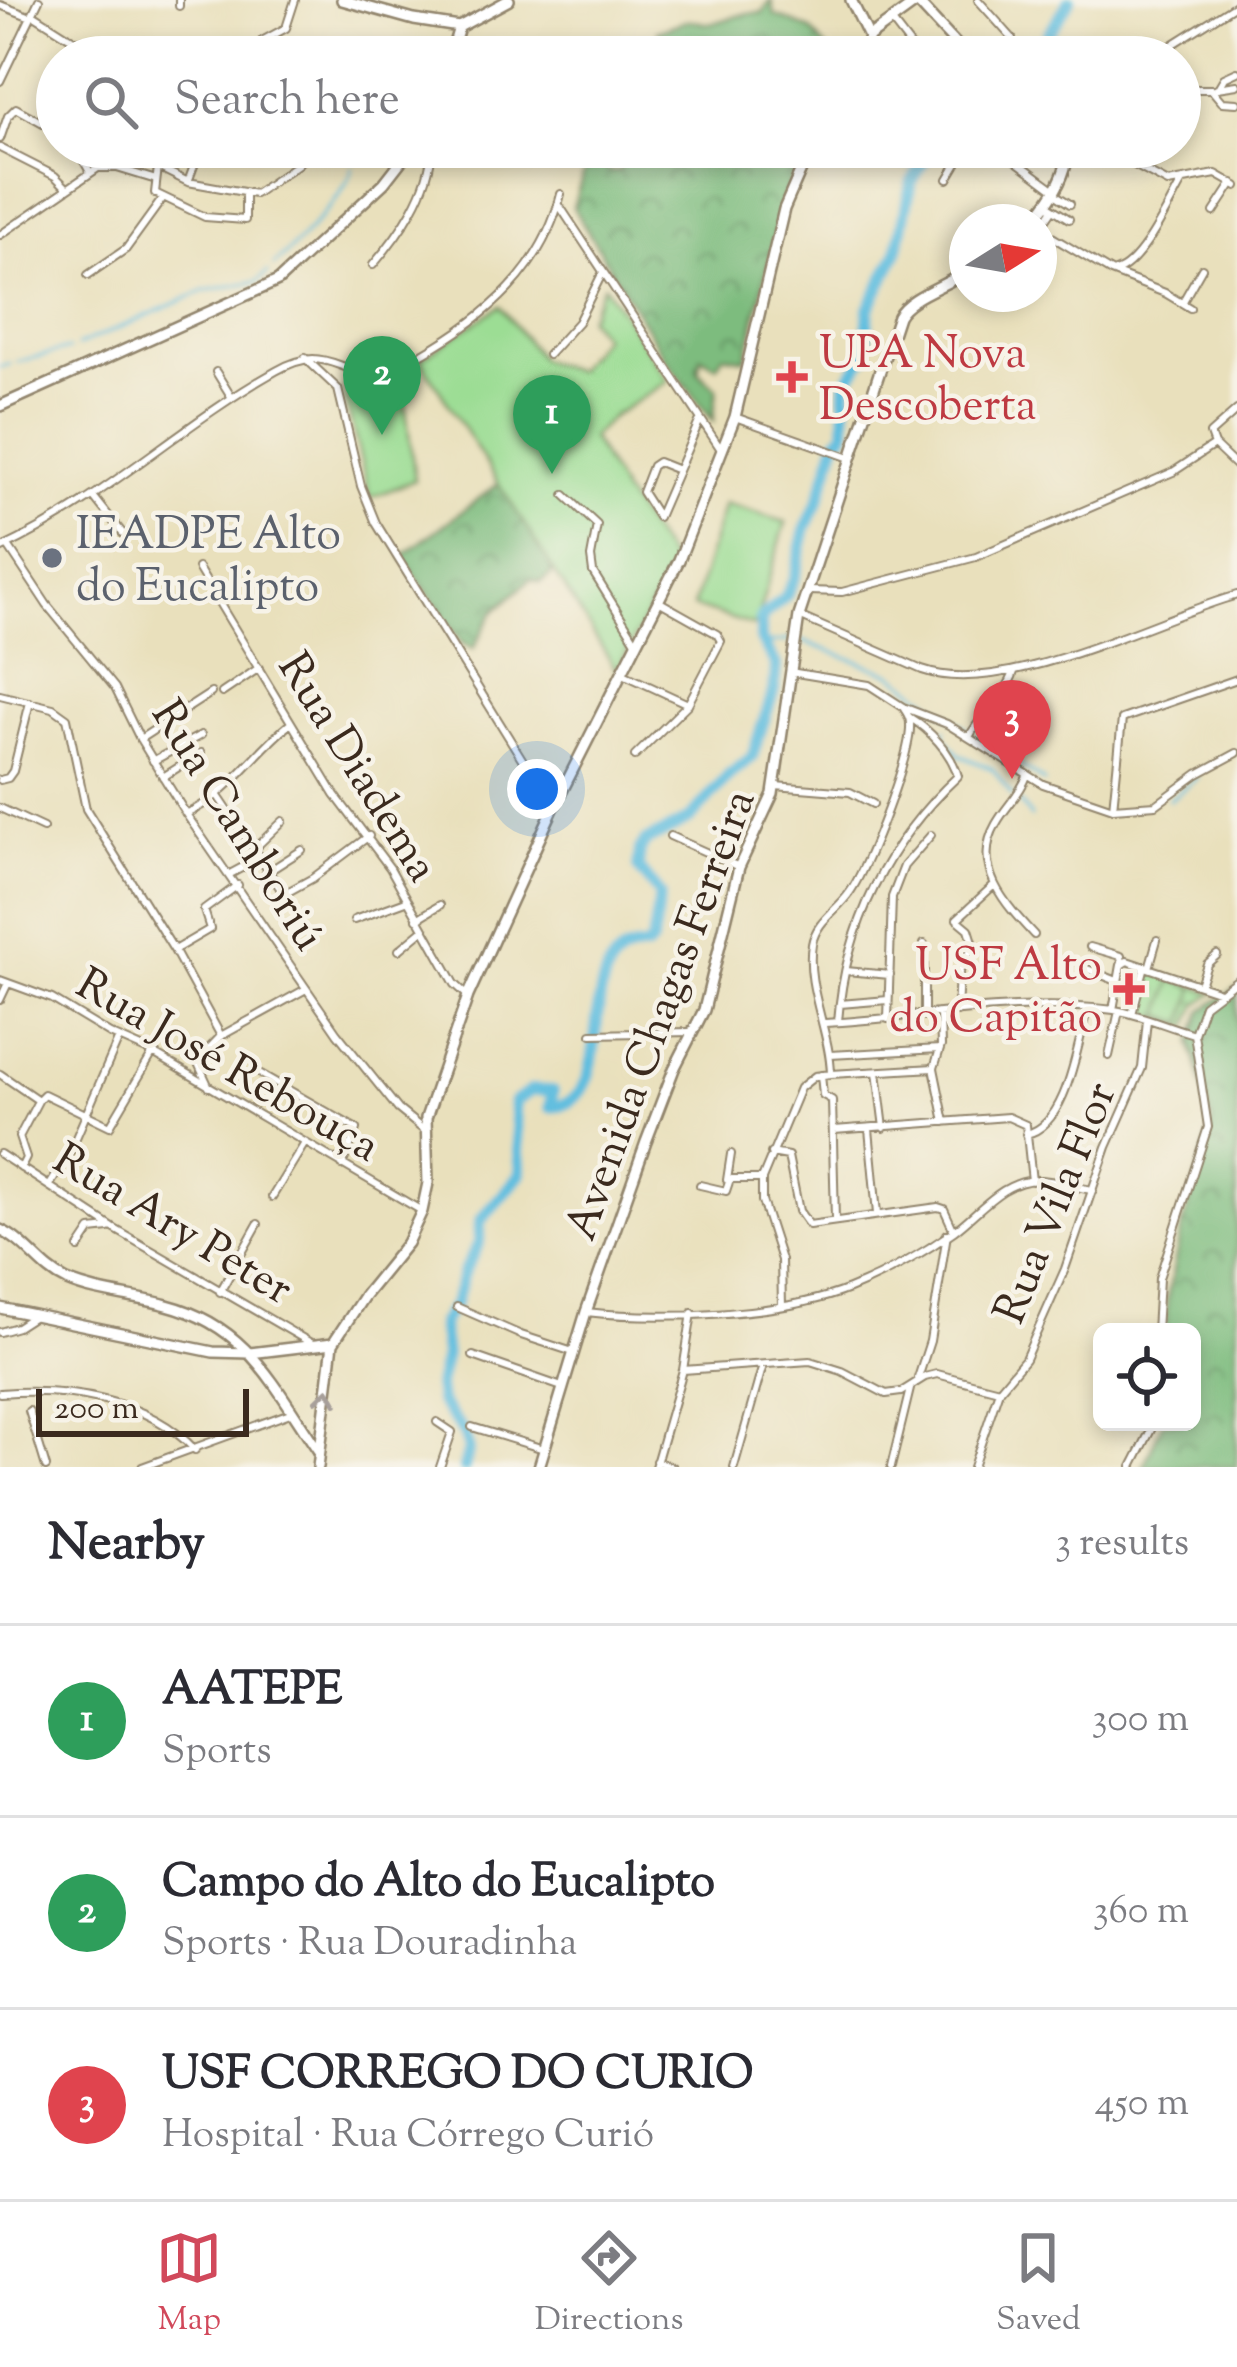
<!DOCTYPE html>
<meta charset="utf-8">
<style>
body{margin:0;font-family:"Sorts Mill Goudy",serif;background:#f7f7f7;color:#2b2b33}
.controls{position:absolute;right:36px;bottom:36px;display:grid;overflow:hidden;border-radius:18px;box-shadow:0 6px 18px #0003}
.controls button{width:108px;height:108px;display:grid;place-items:center;padding:0;border:0;border-bottom:3px solid #e1e1e2;background:#fff;color:#2b2b33;font:60px sans-serif}
.compass{position:absolute;left:949px;top:204px;width:108px;height:108px;border-radius:50%;background:#fff;box-shadow:0 6px 18px #0003;rotate:79deg}
.scale{position:absolute;left:36px;bottom:30px;width:213px;box-sizing:border-box;padding-left:12px;border:6px solid #3b2a1e;border-top:0;font-size:33px;line-height:42px;white-space:nowrap;color:#3b2a1e;-webkit-text-stroke:9px #f7f3e8;paint-order:stroke}
.you{position:absolute;left:537px;top:789px;width:42px;height:42px;margin:-30px;border:9px solid #fff;border-radius:50%;background:#1a73e8;box-shadow:0 0 0 18px #1a73e833}
.badge{display:grid;place-items:center;width:78px;height:78px;border-radius:50%;background:#d1495b;color:#fff;font-size:39px;font-weight:700}
.pin{position:absolute;translate:-50% -99px;filter:drop-shadow(0 3px 6px #0008)}
.pin::after{content:'';position:absolute;top:63px;width:42px;height:36px;background:inherit;clip-path:polygon(0 0,100% 0,50% 100%)}
.list{margin:0;padding:0;list-style:none}
h2{display:flex;justify-content:space-between;align-items:center;height:156px;margin:0;padding:0 48px;font-size:51px}
h2 small{font-size:39px;font-weight:400;color:#7c7c81}
.list li{display:grid;grid-template-columns:78px 1fr auto;gap:36px;align-items:center;box-sizing:border-box;height:192px;padding:0 48px;border-top:3px solid #e1e1e2}
.list b{display:block;font-size:45px;white-space:nowrap}
.list p{margin:0;font-size:39px;white-space:nowrap;color:#7c7c81}
.list em{font-size:39px;font-style:normal;color:#7c7c81}
.icon{flex:none;width:66px;height:66px;fill:none;stroke:currentColor;stroke-width:2;stroke-linecap:round;stroke-linejoin:round}
.map{position:relative;flex:none;width:1237px;height:1467px;overflow:hidden}
.search{position:absolute;background:#fff;box-shadow:0 6px 18px #0003;left:36px;right:36px;top:36px;height:132px;display:flex;align-items:center;gap:30px;box-sizing:border-box;padding:0 42px;border-radius:66px;color:#7c7c81;font-size:45px}
.sheet{height:732px;background:#fff}
nav{display:flex;justify-content:space-around;align-items:center;box-sizing:border-box;height:168px;border-top:3px solid #e1e1e2;background:#fff;font-size:33px;color:#7c7c81}
nav a{display:grid;justify-items:center;gap:6px}
nav .on{color:#d1495b}
.map>svg:first-child{display:block}
.grass{fill:url(#grass-dots);stroke:#6c8459;stroke-width:3}
.forest{fill:url(#forest-crowns);stroke:#5c734e;stroke-width:3}
.pitch{fill:#9cdd94;stroke:#6c8459;stroke-width:3}
.lines{fill:none;stroke-linecap:round;stroke-linejoin:round}
.stream{stroke:#61bedf;stroke-width:3}
.river{stroke:#61bedf;stroke-width:12}
.minor-casing{stroke:#92856d;stroke-width:10}
.tertiary-casing{stroke:#92856d;stroke-width:14}
.secondary-casing{stroke:#92856d;stroke-width:14}
.minor{stroke:#fff;stroke-width:6}
.tertiary{stroke:#fff;stroke-width:9}
.secondary{stroke:#fff;stroke-width:9}
.oneway{stroke:#a79f9a}
.health-dot{fill:#e0444e;stroke:#f7f3e8;stroke-width:4.5}
.worship-dot{fill:#6b7280;stroke:#f7f3e8;stroke-width:4.5}
.labels{text-anchor:middle;stroke-width:9;stroke-linejoin:round;paint-order:stroke}
.health-label{font-size:45px;fill:#be3a42;stroke:#f7f3e8;text-anchor:start}
.worship-label{font-size:45px;fill:#5b616d;stroke:#f7f3e8;text-anchor:start}
.street-label{font-size:45px;fill:#3b2a1e;stroke:#f7f3e8}
</style>
<div class="map">
<svg width="1237" height="1467" viewBox="0 0 1237 1467">
<defs>
<pattern id="grass-dots" width="8" height="8" patternUnits="userSpaceOnUse" patternTransform="scale(3)"><rect width="8" height="8" fill="#9cdd94"/><path d="M2 2h.1M6 6h.1" fill="none" stroke="#87be7f" stroke-width="1.8" stroke-linecap="round"/></pattern>
<pattern id="forest-crowns" width="20" height="18" patternUnits="userSpaceOnUse" patternTransform="scale(3)"><rect width="20" height="18" fill="#7dbc7e"/><path d="M2 6a3 3 0 1 1 6 0M12 15a3 3 0 1 1 6 0" fill="none" stroke="#689967"/></pattern>
</defs>
<rect width="100%" height="100%" fill="#f7f3e8"/>
<filter id="ink" filterUnits="userSpaceOnUse"><feTurbulence type="fractalNoise" baseFrequency=".00833" numOctaves="2"/><feDisplacementMap in="SourceGraphic" scale="24" xChannelSelector="R" yChannelSelector="G"/><feConvolveMatrix kernelMatrix="1 2 1 2 8 2 1 2 1" color-interpolation-filters="sRGB"/></filter>
<filter id="wash" filterUnits="userSpaceOnUse"><feTurbulence type="fractalNoise" baseFrequency=".004" numOctaves="4" result="noise"/><feDisplacementMap in="SourceGraphic" scale="48" xChannelSelector="R" yChannelSelector="G"/><feGaussianBlur stdDeviation="2.7" result="paint"/><feColorMatrix in="noise" values="0 0 0 0 0 0 0 0 0 0 0 0 0 0 0 0 0 1.4 0 .05"/><feComposite in="paint" operator="in"/></filter>
<g filter="url(#wash)">
<rect width="100%" height="100%" fill="#e9e0bc"/>
<!-- grass -->
<path class="grass" d="M1150 970 1214 993 1198 1004 1188 1027 1138 1012Z"/>
<!-- forest -->
<path class="forest" d="M771 0 775 15 811 30 833 57H673L657 31 689 20 710 24 748 13H762Z
M632 147H806L784 197 746 359 723 355 717 366 701 357 698 372 717 388 713 421 665 358 573 207 583 175 593 161 612 172 619 171Z
M604 285 668 381 613 416 591 437 622 491 547 557 552 574 541 582 531 579 494 611 473 649 462 643 402 556 504 480 503 310 541 360 575 371 603 336 588 318Z
M1237 988V1467H1143L1163 1422H1192V1332H1166L1167 1299 1180 1236 1212 1122 1192 1044 1202 1011Z"/>
<!-- pitch -->
<path class="pitch" d="M604 285 668 381 613 416 591 438 622 492 673 564 617 671 420 359 500 306 541 360 575 371 603 336 588 318Z
M402 380 415 480 370 498 343 389Z
M724 504 786 522 755 626 693 607Z
M1172 980 1195 988 1184 1023 1161 1015Z"/>
<g class="lines">
<!-- stream -->
<path class="stream" d="M274 265C292 249 353 188 352 168
M77 346 204 291 258 281 268 272
M17 362 69 349
M0 367 10 364
M802 641 893 674 967 729
M765 644 791 640
M946 730 943 734 959 755 993 769 1012 796
M976 735 989 744
M996 748 1044 782
M1169 800 1198 777
M1019 802 1031 817"/>
<!-- river -->
<path class="river" d="M1048 57V34L1070 0
M464 1467 469 1449 463 1432 440 1402 438 1385 445 1355 441 1324 455 1303 463 1273 479 1243 480 1221 521 1174 514 1102 532 1090 553 1091 550 1107C628 1104 564 946 646 948L652 941 660 895 638 868 640 850 645 842 690 819 729 775 752 757 774 690 776 665 761 640V618L786 596 795 576 806 528 819 500 837 441 845 432 846 382 865 356 869 308 897 253 911 183 932 147"/>
</g>
</g>
<g filter="url(#ink)">
<g class="lines">
<!-- minor casing -->
<g class="minor-casing">
<path id="minor" d="M179 0V6
M978 0 1012 38
M0 5 31 17
M33 14 74 40 127 44 124 57
M892 22 919 57
M256 57 262 41 286 28 295 0
M1153 57 1237 4
M0 81 39 0
M1217 88 1237 85
M1218 88 1224 78 1237 72
M1180 89H1211L1222 102 1237 103
M0 139 8 116 16 108 57 131
M76 147 90 172
M997 147 1055 190
M0 148 55 176 67 188
M1067 160 1081 147
M1127 161 1168 183 1216 174 1237 186
M114 167 117 147
M948 179 967 147
M188 182 201 147
M1053 193 1070 204
M245 195V220L205 217 155 193 158 167 188 182 255 194 298 164 313 147
M559 205 722 451
M1047 205 1069 219
M1214 212 1233 183
M1039 229 1111 272 1165 293 1190 308
M1039 229 1053 209
M0 235 98 168H117L153 179
M373 265C401 232 430 191 432 147
M1115 272C1141 266 1169 204 1183 180
M88 275 126 249 163 198
M1182 303 1202 268
M548 355 578 322 602 274
M305 358 338 389 361 486 376 523 553 809
M216 372 232 398
M735 417 850 458
M1214 445 1210 434 1237 410
M1214 445 1237 467
M678 470 658 462 652 466 642 492 658 517 699 422
M565 495 597 525 591 557 593 572 637 643
M93 496 124 535
M8 546 47 605 115 688 140 739 186 814 337 1033 398 1109 425 1131
M0 549C100 503 180 425 276 371 327 342 335 375 381 373 395 372 410 361 422 354 487 317 543 269 561 194
M198 568 335 795 390 868 455 984 468 996
M808 591 842 592 976 557 1173 472 1214 445
M799 616 922 670C1004 699 1152 619 1237 595
M790 672 869 685 903 707 947 724 1043 784 1113 808 1156 805 1198 774 1237 753
M621 673 688 704
M222 693 259 668
M0 695 53 708 67 718 86 809 174 950 221 1036 197 1061 209 1087
M969 737C981 714 1006 696 1014 672
M140 739 211 693
M635 756 688 704 721 641 717 634 660 602
M153 761 201 735
M1027 776C1019 796 1006 806 996 824 971 868 1006 905 1034 935
M163 777 201 753
M0 780 8 778 13 771 30 702
M775 786 850 792 873 804
M218 796 284 894 313 878 369 836
M0 808 43 828
M1113 808 1122 719 1237 679
M186 814C231 793 253 753 291 723
M670 836 739 867
M255 848 283 821
M266 873 302 850
M230 874 258 859
M417 919 440 905
M354 920 406 901
M1090 947 1121 956 1122 963
M174 950 210 929 204 910 238 885
M399 950 423 930
M1149 968 1157 940
M1087 969 1117 981
M846 971 890 975
M0 980 52 999 110 1034 153 1053 422 1211
M1201 982 1207 964 1217 955
M0 1000 8 983
M840 1004 888 1000
M1113 1010 1121 965 1127 961 1220 992
M957 1012 959 972 974 945 969 929 957 919 993 886
M940 1014 941 1046 934 1068 945 1122
M1132 1014 1145 966
M924 1016V944
M888 1019 892 897 904 866 931 835
M838 1022C845 925 888 841 958 776 951 752 930 730 909 717
M825 1023C920 1018 1018 998 1114 1010 1141 1014 1168 1027 1194 1034
M592 1034 690 1032
M221 1036 306 989
M830 1055 940 1049
M1109 1056 1119 1011
M877 1072 884 1128
M0 1074 38 1100 44 1094 110 1126 153 1053
M261 1074 357 1129 342 1165
M831 1074 934 1068
M821 1075 823 1095 832 1100 835 1220
M869 1129 877 1214
M834 1130 1008 1117 1026 1125 1032 1181
M1026 1134C1067 1126 1077 1046 1087 1010
M771 1153 788 1156 799 1211 809 1225 938 1207 944 1209 954 1231
M0 1154 113 1228 311 1343
M21 1168 26 1158 19 1137 38 1101
M727 1180 731 1154
M50 1185 69 1154 119 1038
M700 1185 726 1191 730 1179H762
M272 1197 305 1143
M79 1248 91 1230 109 1228
M220 1292 258 1224
M782 1306 781 1260 762 1201V1179L800 1088 815 1076 831 1074C830 1031 805 986 812 944 816 921 838 910 850 892 868 867 912 753 910 724 910 716 907 714 903 707
M457 1307 521 1335 573 1352
M586 1312C659 1320 781 1316 849 1289 886 1274 922 1254 954 1231 980 1212 1002 1180 1038 1180 1056 1180 1075 1188 1093 1190
M0 1332 17 1327 34 1316
M1156 1332 1159 1278 1208 1127 1194 1034 1204 1005 1237 980
M473 1356 562 1387
M683 1370 810 1361 842 1371 886 1394 901 1392 925 1377 937 1374 999 1390
M918 1378 930 1341 947 1234
M0 1393C67 1388 147 1398 195 1450
M29 1411 46 1467
M437 1422 452 1432 440 1467
M472 1427 544 1449
M656 1461 672 1467
M142 1467 293 1412
M655 1467 683 1370 692 1313
M734 1467 763 1365
M891 1467 910 1389
M973 1467 999 1390 1025 1359 1065 1269 1107 1147 1142 1068 1147 1020
M1132 1467 1155 1422"/>
</g>
<!-- tertiary casing -->
<g class="tertiary-casing">
<path id="tertiary" d="M917 2 968 57
M1031 222C1048 204 1062 184 1067 160L1059 147
M0 1308 213 1352 250 1353
M539 1467 586 1312 646 1142 674 1069 704 1010 739 867 773 794 799 616 898 316C909 296 946 286 967 271"/>
</g>
<!-- secondary casing -->
<g class="secondary-casing">
<path id="secondary" d="M342 0 414 20 459 27 509 0
M851 0 869 37
M450 57 459 27
M863 57 869 37 920 0
M0 406 278 281 384 183 412 147
M0 1230C26 1241 41 1269 67 1281 97 1294 135 1296 167 1305 248 1326 274 1386 318 1450
M250 1353 333 1343
M318 1467 333 1343 364 1296 407 1243 422 1211 428 1183 426 1118 468 996 553 809 679 560 735 417 784 209 811 147"/>
</g>
<!-- minor -->
<use href="#minor" class="minor"/>
<!-- tertiary -->
<use href="#tertiary" class="tertiary"/>
<!-- secondary -->
<use href="#secondary" class="secondary"/>
</g>
<!-- one-way arrows -->
<defs><path id="oneway-chevron" d="M-2-3.5L2.5 0L-2 3.5" fill="none" stroke-width="1.6" stroke-linecap="round" stroke-linejoin="round" transform="scale(3)"/></defs>
<use class="oneway" href="#oneway-chevron" transform="translate(327 1397) rotate(-82)"/>
</g>
<!-- markers -->
<g class="health-dot">
<path d="M786 359h12v12h12v12h-12v12h-12v-12h-12v-12h12z"/>
<path d="M1123 971h12v12h12v12h-12v12h-12v-12h-12v-12h12z"/>
</g>
<circle class="worship-dot" cx="52" cy="558" r="12"/>
<g class="labels">
<!-- health labels -->
<g class="health-label">
<text x="819" y="367">UPA Nova<tspan x="819" dy="52">Descoberta</tspan></text>
<text x="1102" y="979" text-anchor="end">USF Alto<tspan x="1102" dy="52">do Capitão</tspan></text>
</g>
<!-- worship labels -->
<g class="worship-label">
<text x="76" y="548">IEADPE Alto<tspan x="76" dy="52">do Eucalipto</tspan></text>
</g>
<!-- street labels -->
<g class="street-label">
<text transform="translate(360 766) rotate(58)" y="16">Rua Diadema</text>
<text transform="translate(240 824) rotate(58)" y="16">Rua Camboriú</text>
<text transform="translate(658 1014) rotate(-70)" y="16">Avenida Chagas Ferreira</text>
<text transform="translate(229 1063) rotate(30)" y="16">Rua José Rebouça</text>
<text transform="translate(1053 1202) rotate(-68)" y="16">Rua Vila Flor</text>
<text transform="translate(174 1222) rotate(31)" y="16">Rua Ary Peter</text>
</g>
</g>
</svg>
<div class="controls">
<button><svg class="icon" aria-label="locate" viewBox="0 0 24 24"><circle cx="12" cy="12" r="6"/><path d="M12 2v4M12 18v4M2 12h4M18 12h4"/></svg></button>
</div>
<svg class="compass" viewBox="-18 -18 36 36"><path d="M0-13l5 13h-10z" fill="#e53935"/><path d="M0 13l5-13h-10z" fill="#7c7c81"/></svg>
<div class="scale">200 m</div>
<div class="you"></div>
<div class="pin badge" style="left:552px;top:474px;background:#2e9e5b">1</div>
<div class="pin badge" style="left:382px;top:435px;background:#2e9e5b">2</div>
<div class="pin badge" style="left:1012px;top:779px;background:#e0444e">3</div>
<div class="search"><svg class="icon" aria-label="search" viewBox="0 0 24 24"><circle cx="10" cy="10" r="6"/><path d="M15 15l6 6"/></svg>Search here</div>
</div>
<section class="sheet">
<h2>Nearby<small>3 results</small></h2>
<ul class="list">
<li><span class="badge" style="background:#2e9e5b">1</span><div><b>AATEPE</b><p>Sports</p></div><em>300 m</em></li>
<li><span class="badge" style="background:#2e9e5b">2</span><div><b>Campo do Alto do Eucalipto</b><p>Sports · Rua Douradinha</p></div><em>360 m</em></li>
<li><span class="badge" style="background:#e0444e">3</span><div><b>USF CORREGO DO CURIO</b><p>Hospital · Rua Córrego Curió</p></div><em>450 m</em></li>
</ul>
</section>
<nav>
<a class="on"><svg class="icon" aria-label="map" viewBox="0 0 24 24"><path d="M3 6l6-2 6 2 6-2v14l-6 2-6-2-6 2zM9 4v14M15 6v14"/></svg>Map</a>
<a><svg class="icon" aria-label="directions" viewBox="0 0 24 24"><path d="M12 3l9 9-9 9-9-9zM9 14v-3h6M13 9l2 2-2 2"/></svg>Directions</a>
<a><svg class="icon" aria-label="saved" viewBox="0 0 24 24"><path d="M7 4h10v16l-5-4-5 4z"/></svg>Saved</a>
</nav>
